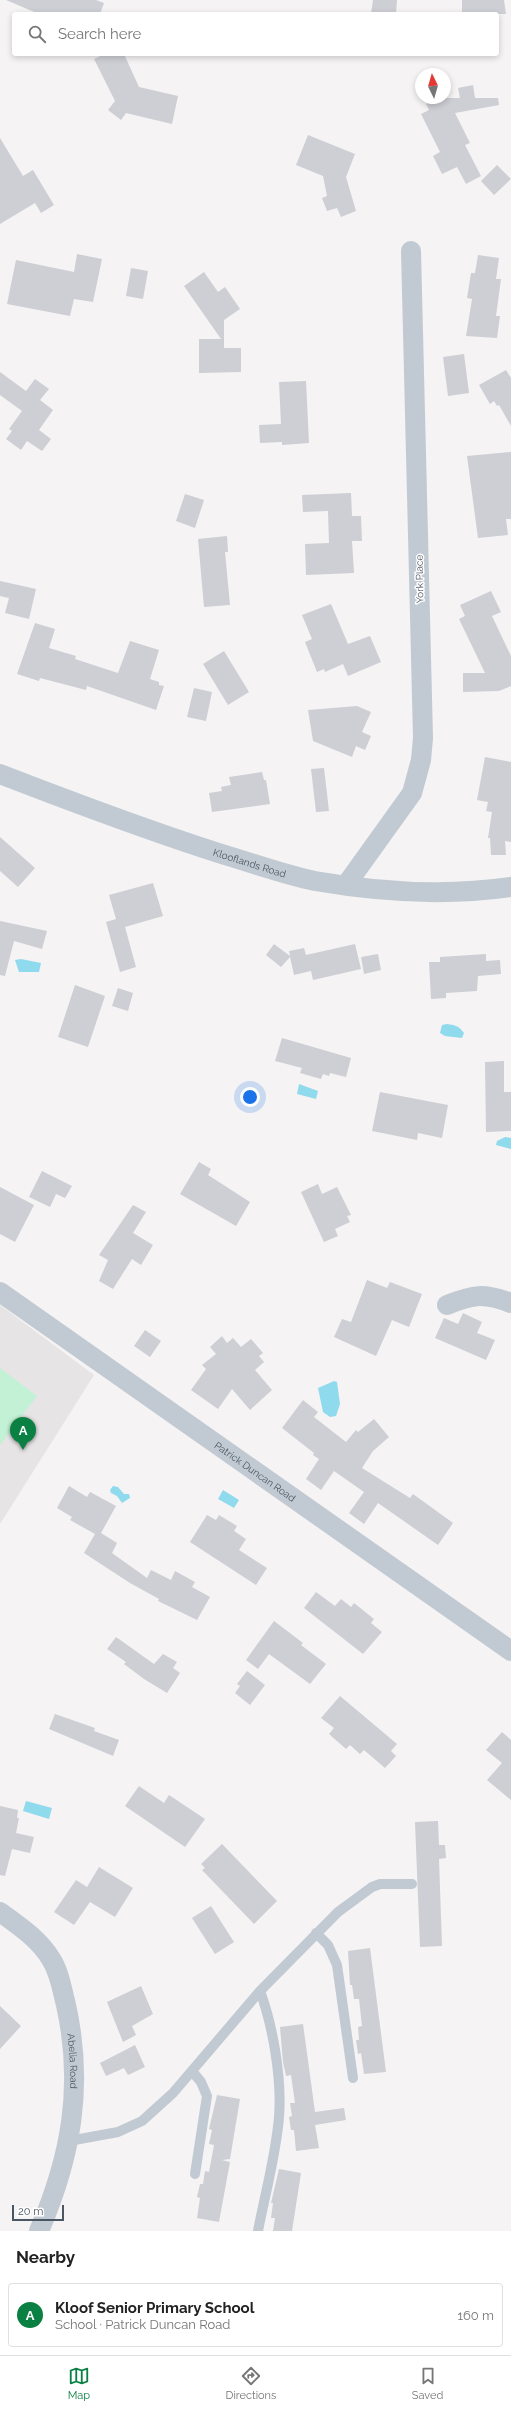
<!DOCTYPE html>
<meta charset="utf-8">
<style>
body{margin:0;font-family:Raleway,sans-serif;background:#f2f2f2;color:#222}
.compass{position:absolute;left:415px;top:68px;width:36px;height:36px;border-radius:50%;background:#fff;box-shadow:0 2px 6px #0003;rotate:355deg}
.scale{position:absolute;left:12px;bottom:10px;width:52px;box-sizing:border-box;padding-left:4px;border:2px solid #4a5661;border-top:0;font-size:11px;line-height:14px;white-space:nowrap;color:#4a5661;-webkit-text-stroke:3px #fff;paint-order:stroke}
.you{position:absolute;left:250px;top:1097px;width:14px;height:14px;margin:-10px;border:3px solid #fff;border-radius:50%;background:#1a73e8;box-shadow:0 0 0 6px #1a73e833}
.badge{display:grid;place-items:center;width:26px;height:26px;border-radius:50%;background:#0b8043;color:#fff;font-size:13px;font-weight:700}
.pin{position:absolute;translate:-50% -33px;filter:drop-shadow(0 1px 2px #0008)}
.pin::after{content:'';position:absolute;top:21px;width:14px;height:12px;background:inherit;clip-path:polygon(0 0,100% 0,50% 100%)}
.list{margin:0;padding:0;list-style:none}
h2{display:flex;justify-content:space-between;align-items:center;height:52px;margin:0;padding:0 16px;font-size:17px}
h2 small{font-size:13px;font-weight:400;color:#767676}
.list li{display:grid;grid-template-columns:26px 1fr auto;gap:12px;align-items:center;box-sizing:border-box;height:64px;margin:0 8px 8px;padding:0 8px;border:1px solid #e0e0e0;border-radius:4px}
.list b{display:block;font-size:15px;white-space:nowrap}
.list p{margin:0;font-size:13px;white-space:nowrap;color:#767676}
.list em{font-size:13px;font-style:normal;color:#767676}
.icon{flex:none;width:22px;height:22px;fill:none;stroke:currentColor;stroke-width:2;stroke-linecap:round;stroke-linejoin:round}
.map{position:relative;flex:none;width:511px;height:2231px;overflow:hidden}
.search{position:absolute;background:#fff;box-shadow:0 2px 6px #0003;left:12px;right:12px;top:12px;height:44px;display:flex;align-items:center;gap:10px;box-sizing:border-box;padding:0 14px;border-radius:4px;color:#767676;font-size:15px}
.sheet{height:124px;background:#fff}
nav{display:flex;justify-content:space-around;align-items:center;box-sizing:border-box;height:56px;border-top:1px solid #e0e0e0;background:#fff;font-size:11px;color:#767676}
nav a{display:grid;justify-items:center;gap:2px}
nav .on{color:#0b8043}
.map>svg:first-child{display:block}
.education{fill:#e6e4e5}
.green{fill:#c3f1d5}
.water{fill:#90daee}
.building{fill:#cdcfd5}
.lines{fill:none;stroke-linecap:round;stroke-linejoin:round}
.service{stroke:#c1cad2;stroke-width:10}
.minor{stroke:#c1cad2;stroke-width:20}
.labels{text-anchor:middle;stroke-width:3;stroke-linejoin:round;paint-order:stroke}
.street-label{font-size:10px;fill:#4a5661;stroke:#fff}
</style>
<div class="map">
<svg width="511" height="2231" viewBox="0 0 511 2231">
<rect width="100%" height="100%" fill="#f5f3f3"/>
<!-- education -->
<path class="education" d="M0 1305 94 1375 0 1524Z"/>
<!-- green -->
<path class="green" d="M0 1368 37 1396 0 1445Z"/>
<!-- water -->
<path class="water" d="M21 959 41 963 39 972H19L15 960Z
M447 1024C455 1025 459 1026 464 1033L462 1038 445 1036 440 1033 442 1025Z
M299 1084 318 1091 316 1099 297 1094Z
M505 1137 511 1138V1149L496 1145 497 1141Z
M334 1381 337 1382 340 1404 336 1416 330 1417 323 1412 318 1388Z
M113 1486 118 1487 124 1494H129L130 1498 122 1503 117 1496 111 1493 110 1490Z
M223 1490 239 1500 234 1508 218 1499Z
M26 1801 52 1808 49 1819 23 1811Z"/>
<!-- building -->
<path class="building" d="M6 0H96L104 3 100 14H39Z
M373 0H397L396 14H371Z
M462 0H504L506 14H462Z
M105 54H124L139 87 178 96 172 124 126 113 121 120 108 110 115 101 94 59Z
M473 85 475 98H498L499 105 455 113 470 143 465 145 481 176 466 184 457 167 442 174 433 156 440 152 421 114 429 110 426 104 437 98H460L458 88Z
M308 135 355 154 346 177 356 211 341 217 337 208 327 211 322 198 327 196 323 176 296 165Z
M0 138 23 176 33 170 54 205 41 213 35 203 0 224Z
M497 165 511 179 494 195 481 181Z
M77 254 102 259 93 302 74 299 70 316 7 304 16 260 74 272Z
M478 255 499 258 496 279H501L496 316H500L497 338 466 336 472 299 467 298 471 273H475Z
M131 268 148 271 143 299 126 296Z
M204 272 218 292 225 287 240 309 224 320V348H241V372L199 373V339H221L184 286Z
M464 354 469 393 448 396 443 357Z
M506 370 511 378V426L499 405 497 406 494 401 490 404 479 385Z
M0 372 26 391 35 379 49 389 40 400 53 410 39 430 51 439 42 451 27 441 21 450 6 439 12 431 9 429 22 411 0 395Z
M306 381 309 443 282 445V442L260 443 259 425 281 424 279 382Z
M511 452V519H506L508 535 478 538 467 456Z
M351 493 352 516H361L362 541H352L354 573 306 575 305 544 329 543 328 511 303 512 302 495Z
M185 494 204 500 195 528 176 521Z
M227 536 228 552H225L230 605 204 607 198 539Z
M0 581 36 589 29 619 5 613 9 598 0 596Z
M491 591 501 612 492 616 511 656V686L499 691 463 692V673H485L459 619 465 616 460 605Z
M331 604 348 644 370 636 381 662 348 676 343 664 325 672 324 669 317 672 305 642 312 639 302 615Z
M35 623 55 629 49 648 76 656 75 659 118 673 130 641 159 650 150 679 159 682V685L164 686 156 710 87 686 86 690 40 678 39 681 17 674Z
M224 651 249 692 228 705 203 664Z
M194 688 212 692 206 721 187 717Z
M357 706 371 712 362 732 371 736 365 750 356 746 352 757 313 741 308 710Z
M485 757 511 762V842L505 841 506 855H491L490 838H488L492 812 486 811 488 802 477 800Z
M324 768 329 811 316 812 311 769Z
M262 772 264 780H266L270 804 212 812 209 793 222 791 221 787 231 785 229 777Z
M0 837 35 868 18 887 0 871Z
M153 883 163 916 125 927 136 967 120 972 106 922 116 919 109 895Z
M0 921 47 931 42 949 14 941 5 976 0 975Z
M274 944 290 956 289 951 304 948 306 955 355 944 361 969 313 980 311 971 294 975 290 957 281 967 266 955Z
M378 954 381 970 364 974 361 957Z
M486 954V961L500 960 501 974 478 976 477 991 446 993V998L431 999 429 962H440V957Z
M75 985 105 996 88 1047 58 1037Z
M118 988 133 993 128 1011 112 1006Z
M282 1038 351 1058 346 1077 330 1073 329 1076 323 1074 321 1079 300 1073 302 1068 275 1061Z
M504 1061V1092H511V1131L486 1132 485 1062Z
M380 1092 448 1105 442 1138 418 1133 417 1140 372 1131Z
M199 1162 211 1169 208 1175 250 1202 236 1226 180 1194Z
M42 1171 72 1186 65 1198 56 1194 50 1207 29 1197Z
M318 1184 322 1194 337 1187 351 1215 347 1216 350 1222 335 1229 338 1236 324 1242 301 1192Z
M0 1187 34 1205 15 1242 0 1234Z
M133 1205 146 1212 133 1233 153 1245 141 1265 132 1259 113 1289 99 1281 108 1260 99 1255Z
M367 1280 387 1288 390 1282 422 1294 409 1327 392 1320 376 1356 334 1337 342 1319 351 1322Z
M463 1313 482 1322 477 1333 495 1340 486 1360 435 1338 444 1318 458 1324Z
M145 1330 161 1341 150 1357 134 1346Z
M222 1336 227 1343 233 1338 241 1347 251 1339 263 1353 259 1356 264 1362 255 1370 272 1390 250 1410 232 1389 218 1409 191 1390 206 1369 202 1365 216 1354 210 1347Z
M303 1400 318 1412 314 1417 346 1442 356 1430 358 1432 374 1419 389 1437 373 1451 362 1468 410 1498 413 1494 453 1523 438 1545 378 1503 364 1524 349 1513 364 1492 334 1471 321 1490 306 1479 319 1459 313 1455 314 1453 282 1428Z
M69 1486 87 1497 90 1492 116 1506 101 1533 117 1543 112 1553 147 1578 151 1570 171 1580 175 1571 195 1582 192 1587 210 1597 197 1620 158 1601 159 1599 130 1583 84 1553 95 1534 70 1520 72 1517 57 1508Z
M207 1515 216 1520 219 1515 237 1526 234 1531 246 1539 239 1550 267 1568 256 1585 190 1542Z
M316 1592 335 1606 341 1599 351 1607 354 1603 374 1619 371 1623 382 1632 363 1654 304 1608Z
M274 1621 303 1643 301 1645 326 1664 310 1684 269 1654 258 1669 246 1660Z
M116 1637 154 1664 163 1654 177 1662 173 1668 180 1673 167 1693 144 1679 124 1664 126 1662 107 1649Z
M247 1671 265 1685 250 1705 235 1693 240 1686 237 1684Z
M340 1696 397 1744 391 1751 396 1756 385 1768 364 1750 360 1754 350 1745 346 1749 329 1734 334 1728 321 1718Z
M55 1714 95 1728 94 1731 119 1740 113 1756 49 1729Z
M502 1732 511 1740V1800L487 1780 502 1763 486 1750Z
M139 1786 164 1803 169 1795 205 1819 185 1847 125 1806Z
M0 1806 18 1810 17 1818H19L16 1833 34 1837 30 1853 12 1849 5 1876 0 1875Z
M438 1821 439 1845H445L446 1858 439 1859 442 1946 420 1947 415 1822Z
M222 1844 277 1901 254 1924 202 1870 205 1868 201 1864Z
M99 1867 133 1888 115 1917 90 1902 74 1925 54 1912 76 1880 87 1887Z
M211 1906 234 1942 215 1954 192 1918Z
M370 1948 386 2072 364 2074 361 2053 358 2054 356 2040H359L358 2027 362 2026 359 1999H354L352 1985H350L348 1951Z
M141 1986 153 2014 132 2026 136 2035 123 2042 107 2002Z
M0 2006 21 2026 0 2049Z
M303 2024 315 2112 344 2108 346 2120 315 2125 319 2148 296 2151 294 2130H291L289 2117 292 2116 290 2103H295L291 2075 286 2076 283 2062 280 2027Z
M135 2045 145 2067 128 2075 124 2068 106 2076 100 2063Z
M217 2095 240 2099 230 2159 222 2160 230 2162 219 2222 197 2218 200 2198 197 2197 200 2184H203L205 2171 209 2172 214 2145 209 2144 212 2130 209 2129Z
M279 2169 301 2173 292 2231H273L275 2218H271L273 2203H271Z"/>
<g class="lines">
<!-- service -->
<path class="service" d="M316 1933 328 1945 337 1965 353 2078
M192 2071 201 2082 207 2096 195 2174
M69 2141 118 2132 142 2121 173 2093 260 1991 338 1912 372 1887 380 1884H412
M258 2231C265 2194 276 2155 279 2117 282 2079 273 2026 260 1991"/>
<!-- minor -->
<g class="minor">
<path id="s1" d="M0 774C75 803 149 831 225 855 255 864 285 875 315 881 378 892 448 896 511 887"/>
<path d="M346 885 412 793 421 760 423 738 411 251"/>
<path id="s2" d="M0 1292 511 1651"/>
<path d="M447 1305C474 1294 484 1293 511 1303"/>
<path id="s3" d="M0 1912C18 1925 39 1939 51 1959 60 1973 62 1990 66 2005 84 2086 71 2157 39 2231"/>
</g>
</g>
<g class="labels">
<!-- street labels -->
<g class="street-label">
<text transform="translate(419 579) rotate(-91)" y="4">York Place</text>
<text dy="4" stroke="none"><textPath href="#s1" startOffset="265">Klooflands Road</textPath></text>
<text dy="4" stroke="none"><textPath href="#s2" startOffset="312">Patrick Duncan Road</textPath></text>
<text dy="4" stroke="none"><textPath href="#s3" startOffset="175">Abelia Road</textPath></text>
</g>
</g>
</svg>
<svg class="compass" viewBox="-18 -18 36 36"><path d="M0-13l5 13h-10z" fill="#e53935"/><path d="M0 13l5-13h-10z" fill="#767676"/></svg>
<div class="scale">20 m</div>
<div class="you"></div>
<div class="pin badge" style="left:23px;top:1450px">A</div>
<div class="search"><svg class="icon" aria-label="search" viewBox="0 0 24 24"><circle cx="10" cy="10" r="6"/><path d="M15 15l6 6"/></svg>Search here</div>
</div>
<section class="sheet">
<h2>Nearby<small></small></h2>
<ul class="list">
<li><span class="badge">A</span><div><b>Kloof Senior Primary School</b><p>School · Patrick Duncan Road</p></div><em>160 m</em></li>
</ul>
</section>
<nav>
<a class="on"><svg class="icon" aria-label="map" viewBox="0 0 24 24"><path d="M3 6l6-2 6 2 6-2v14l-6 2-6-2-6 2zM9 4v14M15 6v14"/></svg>Map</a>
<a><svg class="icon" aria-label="directions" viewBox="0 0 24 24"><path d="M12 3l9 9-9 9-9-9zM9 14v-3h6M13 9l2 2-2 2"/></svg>Directions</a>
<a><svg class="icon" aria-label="saved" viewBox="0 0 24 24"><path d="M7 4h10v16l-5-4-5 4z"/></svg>Saved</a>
</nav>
